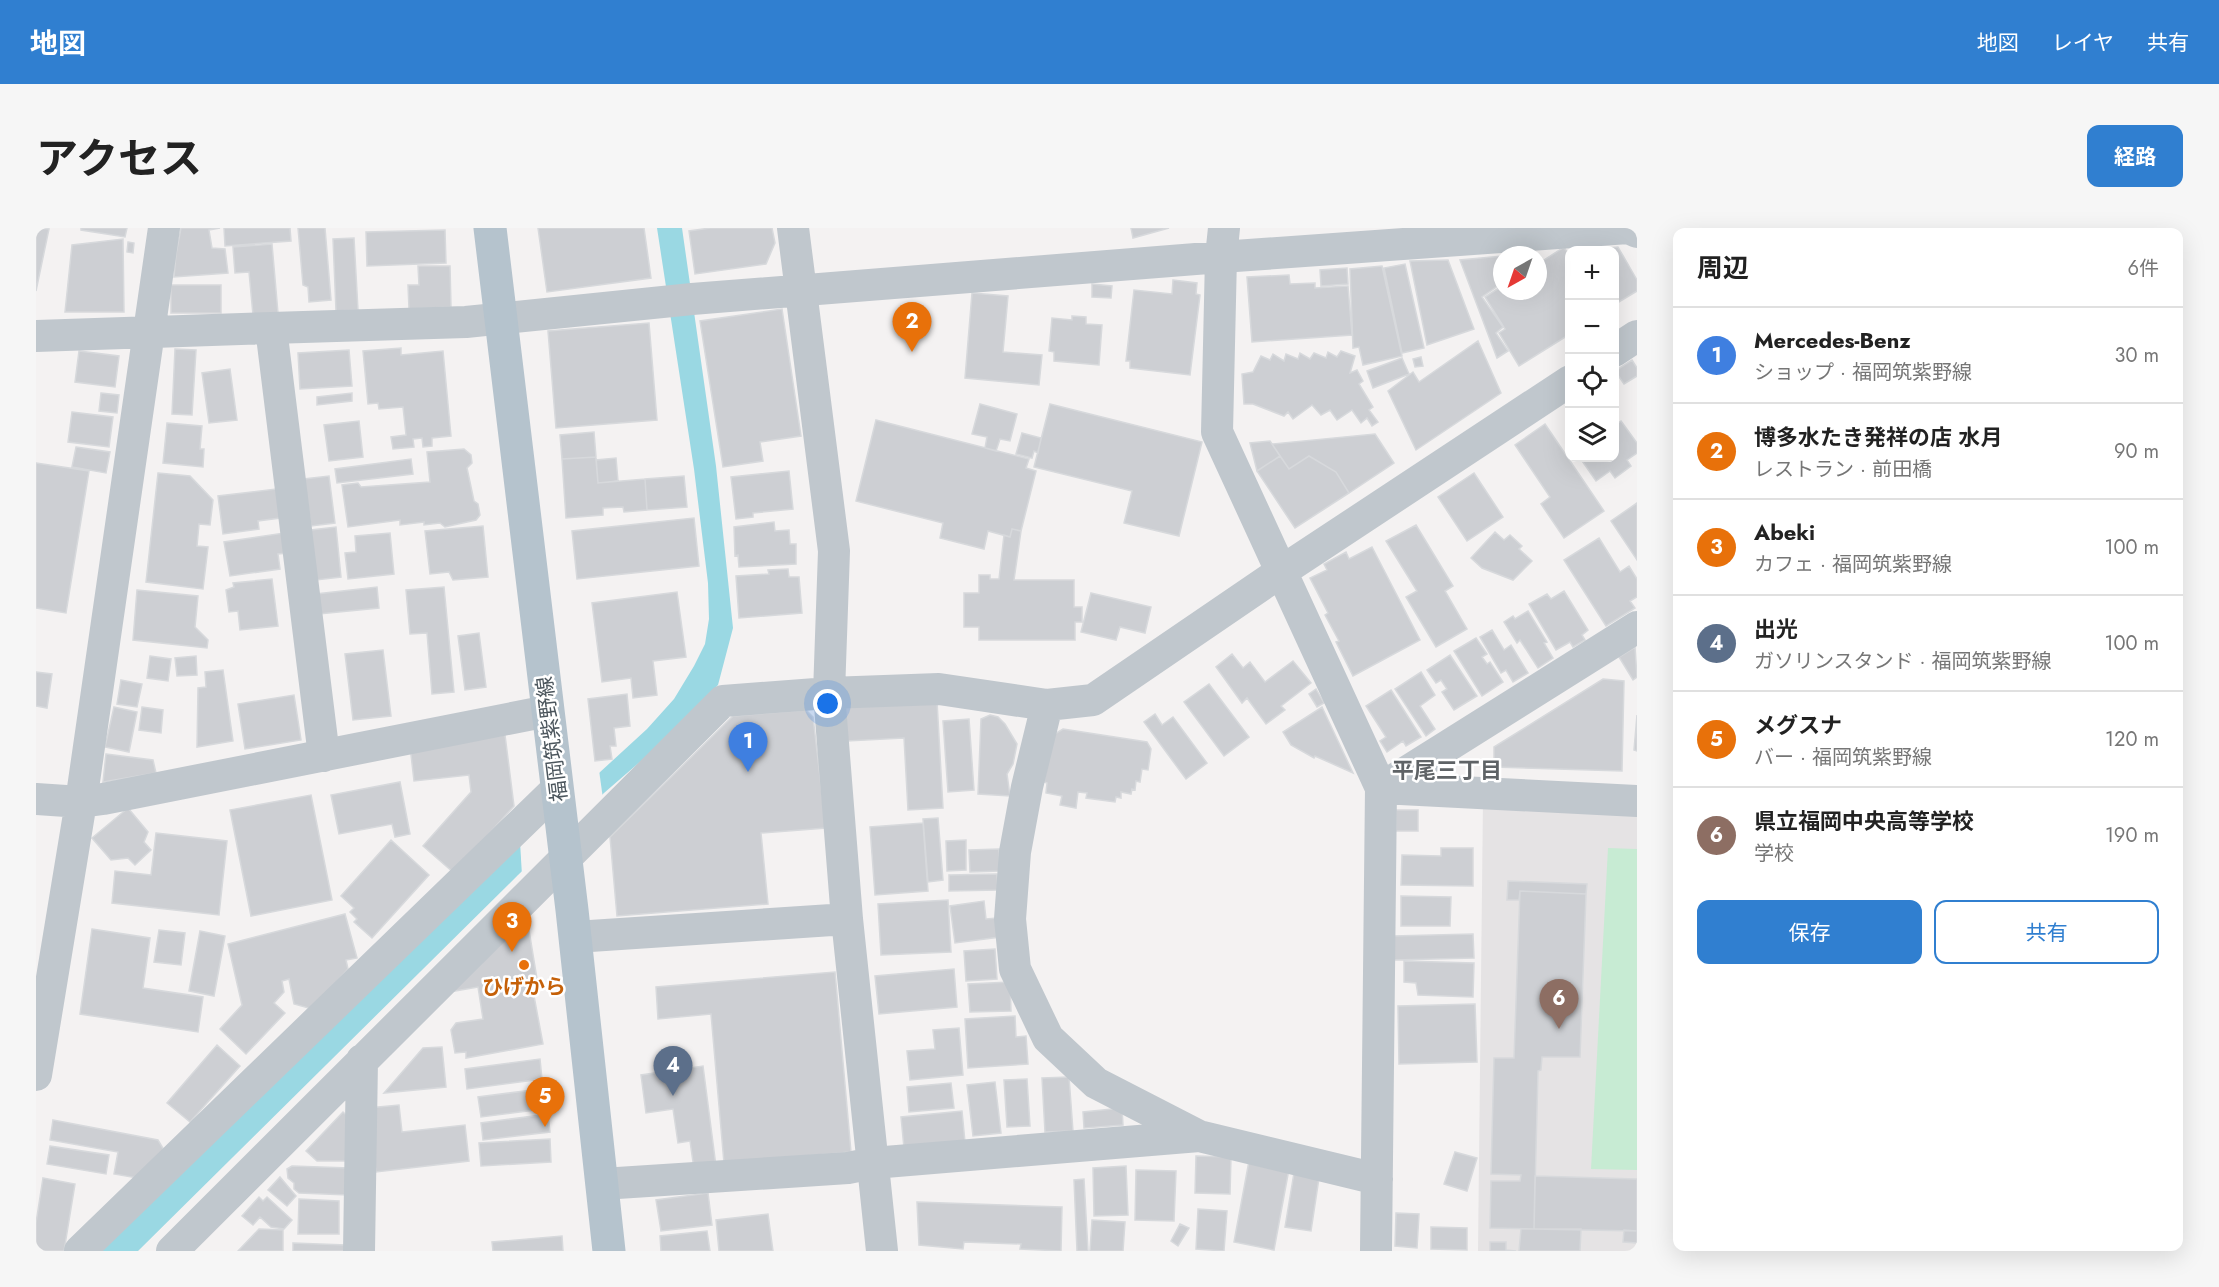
<!DOCTYPE html>
<html lang="ja">
<meta charset="utf-8">
<style>
body{margin:0;font-family:Jost,"Noto Sans JP",sans-serif;background:#f6f6f6;color:#222}
.controls{position:absolute;right:18px;top:18px;display:grid;overflow:hidden;border-radius:12px;box-shadow:0 6px 24px #0002}
.controls button{width:54px;height:54px;display:grid;place-items:center;padding:0;border:0;border-bottom:2px solid #e0e0e0;background:#fff;color:#222;font:30px sans-serif}
.compass{position:absolute;left:1457px;top:18px;width:54px;height:54px;border-radius:50%;background:#fff;box-shadow:0 6px 24px #0002;rotate:220deg}
.you{position:absolute;left:792px;top:476px;width:21px;height:21px;margin:-15px;border:4px solid #fff;border-radius:50%;background:#1a73e8;box-shadow:0 0 0 9px #1a73e833}
.badge{display:grid;place-items:center;width:39px;height:39px;border-radius:50%;background:#307fd0;color:#fff;font-size:20px;font-weight:700}
.pin{position:absolute;translate:-50% -50px;filter:drop-shadow(0 2px 3px #0008)}
.pin::after{content:'';position:absolute;top:32px;width:21px;height:18px;background:inherit;clip-path:polygon(0 0,100% 0,50% 100%)}
.list{margin:0;padding:0;list-style:none}
h2{display:flex;justify-content:space-between;align-items:center;height:78px;margin:0;padding:0 24px;font-size:26px}
h2 small{font-size:20px;font-weight:400;color:#767676}
.list li{display:grid;grid-template-columns:39px 1fr auto;gap:18px;align-items:center;box-sizing:border-box;height:96px;padding:0 24px;border-top:2px solid #e0e0e0}
.list b{display:block;font-size:22px;white-space:nowrap}
.list p{margin:0;font-size:20px;white-space:nowrap;color:#767676}
.list em{font-size:20px;font-style:normal;color:#767676}
.actions{display:flex;gap:12px;padding:18px 24px}
.actions a{flex:1;padding:14px 0;border:2px solid #307fd0;border-radius:12px;text-align:center;font-size:21px;color:#307fd0}
.actions .main{background:#307fd0;color:#fff}
.icon{flex:none;width:33px;height:33px;fill:none;stroke:currentColor;stroke-width:2;stroke-linecap:round;stroke-linejoin:round}
.map{position:relative;flex:none;width:1601px;height:1023px;overflow:hidden;border-radius:12px}
header{display:flex;align-items:center;gap:36px;box-sizing:border-box;height:84px;padding:0 30px;background:#307fd0;color:#fff}
header strong{font-size:28px}
nav{display:flex;gap:33px;margin-inline-start:auto;font-size:21px}
.intro{display:flex;align-items:center;justify-content:space-between;box-sizing:border-box;height:144px;padding:0 36px}
h1{margin:0;font-size:42px}
.button{padding:15px 27px;border-radius:12px;background:#307fd0;color:#fff;font-size:21px;font-weight:700}
main{display:flex;gap:36px;padding:0 36px}
aside{flex:1;background:#fff;border-radius:12px;box-shadow:0 6px 24px #0002}
.map>svg:first-child{display:block}
.education{fill:#e5e3e4}
.green{fill:#c7ebd3}
.water{fill:#9ad8e3}
.pier{fill:#f4f2f2}
.building{fill:#cdcfd3;stroke:#d7d9dc;stroke-width:1.5}
.lines{fill:none;stroke-linecap:round;stroke-linejoin:round}
.minor{stroke:#c0c7cd;stroke-width:32}
.major{stroke:#b5c3cd;stroke-width:33}
.food-dot{fill:#e8710a;stroke:#fff;stroke-width:2}
.labels{text-anchor:middle;stroke-width:5;stroke-linejoin:round;paint-order:stroke}
.street-label{font-size:21px;fill:#4c565d;stroke:#fff}
.food-label{font-size:21px;font-weight:bold;fill:#c56008;stroke:#fff}
.neighbourhood-label{font-size:22px;font-weight:bold;fill:#5f6366;stroke:#fff}
</style>
<header>
<strong>地図</strong>
<nav><a>地図</a><a>レイヤ</a><a>共有</a></nav>
</header>
<div class="intro"><h1>アクセス</h1><a class="button">経路</a></div>
<main>
<div class="map">
<svg width="1601" height="1023" viewBox="0 0 1601 1023">
<rect width="100%" height="100%" fill="#f4f2f2"/>
<!-- education -->
<path class="education" d="M1447 571 1601 579V1023H1442Z"/>
<!-- green -->
<path class="green" d="M1572 620 1601 621V942L1555 941Z"/>
<!-- water -->
<path class="water" d="M621 0H646L680 238 697 400 682 457 620 520 568 565 482 647 102 1023H65L478 623 611 501 638 471 658 438 669 416 673 391 672 355 658 241Z"/>
<!-- pier -->
<path class="pier" d="M563 542 567 571 486 647 484 614Z"/>
<!-- building -->
<path class="building" d="M0 0 13 1 0 63Z
M45 0H91L89 9 45 2Z
M145 0H184L173 2 176 20 189 21 192 45 138 49 140 26Z
M188 0H254L255 13 189 18Z
M262 0H289L295 72 273 74 272 59 267 57Z
M502 0H608L615 50 511 64Z
M674 0H736L739 15 730 36 659 46 653 3Z
M1095 0H1133L1097 10Z
M409 2 410 35 331 38 330 4Z
M318 10 322 82 300 83 297 11Z
M87 11 88 84H29L36 17Z
M92 14 98 15 97 25 91 24Z
M236 16 242 85 217 87 213 44 199 45 197 19Z
M1528 19 1531 24H1534V106L1483 138 1463 105 1469 101 1449 69 1466 58V63H1502V36Z
M1582 19 1601 52V63L1578 77V22H1547Z
M1466 28V55L1446 69 1467 99 1460 105 1472 123 1461 130 1424 32Z
M1412 32 1438 101 1391 117 1374 33Z
M1369 36 1388 120 1366 125 1348 40Z
M382 38H414L415 79 373 81 372 57H383Z
M1346 38 1366 128 1327 137 1323 119 1317 120 1314 41Z
M1311 40 1312 56 1285 58 1284 42Z
M1253 47 1254 56 1279 55V60L1312 58 1316 107 1216 114 1211 49Z
M1137 52 1161 55 1160 66 1164 67 1154 147 1094 140V133H1090L1098 62 1136 66Z
M1056 56 1076 58 1075 70 1056 69Z
M135 57H185V85H135Z
M936 65 972 68 967 124 1006 127 1003 157 929 150Z
M746 81 765 208 724 214 727 233 687 239 664 93Z
M1036 88 1050 89V96L1066 97 1063 137 1018 133V124L1013 123 1016 90 1036 92Z
M613 95 621 192 520 200 512 103Z
M1442 113 1465 165 1380 222 1352 163 1377 144 1383 154Z
M365 120V127L407 123 415 208 396 210V218L387 219 386 210 377 211 378 219 357 221 355 209 370 207 367 179 343 181 342 175 332 176 327 123Z
M139 121 160 122 156 187 136 186Z
M313 122 316 158 264 161 262 125Z
M43 123 83 128 79 159 39 154Z
M1305 123 1319 128 1314 145 1321 142 1327 153 1323 156 1337 179 1333 182 1342 194 1336 198 1331 190 1325 195 1316 182 1301 192 1294 182 1285 187 1276 177 1257 191 1252 184 1248 188 1217 176H1208L1206 146 1217 144 1225 128 1234 132 1237 126 1248 133 1250 126 1262 131 1264 125 1274 131 1278 125 1290 130 1292 124 1301 129Z
M1385 129 1387 138 1379 139 1377 131Z
M1366 130 1373 146 1337 160 1331 143Z
M1596 132 1601 140V148L1588 156 1579 143Z
M194 141 201 192 173 195 166 145Z
M65 165 83 167 81 185 63 183Z
M316 165V173L281 177V169Z
M944 176 981 186 974 213 964 211 960 223 949 220 951 209 936 206Z
M1014 176 1166 214 1143 308 1088 295 1096 263 998 239Z
M36 184 77 189 73 219 32 214Z
M840 192 993 231 990 240 1000 243 985 303 976 301 974 309 952 303 948 321 904 310 907 295 820 273Z
M323 193 327 229 293 233 288 197Z
M1585 193 1601 215V225L1591 232 1595 238 1579 250 1574 243 1560 253 1544 230H1578V198Z
M131 195 166 198 164 221H168L167 239 127 235Z
M1509 196 1568 283 1528 310 1505 276 1514 269 1479 217Z
M558 204 560 229 526 231 524 207Z
M986 205 1005 210 1002 225 998 223 996 230 980 226Z
M1339 206 1358 235 1313 265 1300 244 1273 228 1253 241 1236 216Z
M1234 213 1244 228 1221 243 1214 215Z
M40 219 74 224 70 245 36 239Z
M428 221 435 227 436 235 431 240 438 273 442 276 444 287 440 292 409 299 404 295 388 297V294L364 297V292L312 299 306 257 322 255 325 259 394 254 391 224Z
M1244 228 1253 241 1273 228 1300 244 1313 265 1259 300 1221 243Z
M560 229 562 255 609 251 611 282 588 284 587 279 567 280V287L530 290 526 231Z
M580 230 582 253 562 255 560 232Z
M375 231 377 246 301 255 299 241Z
M0 235 53 243 30 385 0 380Z
M753 243 757 281 717 285V289L700 291 695 249Z
M122 245 154 248 177 272 174 297 163 296 161 318 172 319 167 361 110 354Z
M1438 245 1467 289 1431 313 1402 269Z
M293 248 299 295 275 298 268 251Z
M648 248 651 279 611 282 609 251Z
M240 261 244 290 222 293 223 301 187 306 182 268Z
M1601 275V332L1575 293Z
M658 290 663 338 541 351 536 303Z
M738 294 739 303 753 302 754 316H760V336L703 339 702 327 699 328 698 299Z
M1380 297 1417 358 1409 363 1431 401 1400 419 1370 369 1381 363 1350 313Z
M447 298 452 349 417 352 413 344 394 346 389 303Z
M300 299 305 349 280 352 275 302Z
M976 301 985 303 978 352H1038V379H1046V394H1039V412H943V399H928V365H943V347H954V351H963L968 307 974 309Z
M1459 304 1468 312 1474 307 1486 318 1483 321 1496 333 1477 352 1446 340 1435 330Z
M248 305 251 325 242 326 244 341 194 348 188 314Z
M354 305 358 346 312 351 309 325 320 324 319 308Z
M1563 310 1584 344 1593 338 1601 351V369L1594 373 1599 380 1570 398 1528 332Z
M1336 319 1384 412 1317 448 1300 414 1303 413 1289 387 1292 385 1274 350 1291 342 1288 336 1310 324 1313 331Z
M752 341 753 349H763L766 385 703 390 700 348 733 346 732 342Z
M236 351 242 398 204 402 202 383 193 384 190 362 198 359 197 355Z
M341 359 343 380 283 386 280 366Z
M408 359 418 464 396 466 391 405 374 406 370 362Z
M101 362 162 368 159 399 172 412 171 420 97 412Z
M1528 363 1552 402 1546 407 1549 412 1537 419 1534 414 1520 422 1493 376 1511 366 1515 371Z
M641 364 650 429 617 433 621 467 597 470 595 450 566 454 556 375Z
M1055 365 1115 379 1109 405 1084 399 1080 412 1045 404Z
M1492 383 1511 414 1508 415 1517 430 1502 440 1484 412 1481 415 1468 394 1477 388 1479 391Z
M1456 402 1468 422 1475 417 1492 445 1477 454 1470 442 1465 445 1444 409Z
M443 405 450 459 429 462 422 408Z
M1440 410 1451 426 1446 429 1451 436 1454 434 1467 454 1446 468 1418 423Z
M1599 419 1601 449 1597 452 1583 429Z
M347 422 355 488 317 492 309 426Z
M1196 426 1207 440 1214 434 1229 454 1257 433 1275 455 1245 478 1249 482 1230 496 1211 470 1206 475 1180 439Z
M1414 427 1441 468 1418 482 1406 464 1411 461 1405 452 1400 455 1391 442Z
M114 428 135 431 132 453 111 450Z
M160 428 161 447 141 448 139 430Z
M187 442 197 513 161 519 162 460 170 459 169 444Z
M0 444 16 446 11 480 0 478Z
M1385 444 1399 467 1384 478 1399 501 1390 508 1359 461Z
M1567 451 1588 453 1586 543 1458 539V519Z
M85 452 106 456 101 479 81 476Z
M1173 456 1213 509 1188 528 1148 474Z
M1280 461 1288 475 1281 479 1273 466Z
M1355 462 1385 509 1370 518 1367 513 1351 524 1344 513 1350 509 1330 478Z
M591 466 594 498 578 500 580 518H574L576 531 559 533 552 471Z
M258 467 265 512 209 521 202 476Z
M901 473 907 580 872 582 868 510 811 513 809 477Z
M78 479 101 484 93 524 69 519Z
M106 479 127 482 125 505 103 502Z
M1286 479 1317 545 1279 528 1278 530 1255 517 1247 504Z
M770 482 777 489 790 600 725 605 732 676 581 688 574 609 697 488Z
M1119 486 1126 497 1137 489 1171 535 1150 551 1108 494Z
M954 487 962 489 969 496 981 516 977 536 971 546 974 568 942 566 945 491Z
M1601 487V523L1598 522Z
M933 491 938 562 912 564 907 493Z
M1027 501 1111 514 1115 521 1112 542 1106 541 1104 554 1100 553 1099 562 1096 561 1095 566 1085 564V570L1080 569 1079 574 1050 570 1051 565 1042 564 1040 580 1024 577 1026 568 1010 565 1011 555 1008 554 1017 507Z
M469 507 478 578 418 645 387 618 435 564 433 547 378 553 374 518Z
M70 526 117 532 120 545 67 554Z
M364 554 374 606 359 609 356 596 303 606 295 567Z
M275 567 296 672 215 688 194 582Z
M92 580 112 604 108 614 115 622 99 637 92 630 75 632 56 610Z
M1360 582H1382V603H1360Z
M902 590 907 652 892 654 887 591Z
M887 595 892 663 839 667 834 599Z
M120 605 191 613 183 687 76 675 79 643 115 647Z
M355 612 393 647 336 710 318 694 321 691 314 684 318 680 305 668Z
M930 612V642L911 643 910 613Z
M1405 620H1437V658L1365 657 1366 627 1405 628Z
M963 621 964 643 934 644 933 622Z
M961 646 962 662 913 663V647Z
M1472 653 1551 656 1550 666 1484 663 1483 672H1471Z
M1484 663 1550 666 1544 829H1506L1505 842 1502 843 1498 1001 1454 1000 1455 953H1484L1485 947 1455 946 1458 830H1478Z
M1365 668 1415 669 1414 698H1365Z
M912 672 915 724 845 727 842 676Z
M948 673 950 691 961 690 964 709 919 715 914 678Z
M309 686 321 730 310 732 312 741 276 781 258 776 253 751 246 753 248 764 238 775 249 785 210 826 184 801 206 777 192 716Z
M476 698 493 702 501 751 495 752 507 816 430 830V824L419 825 415 802 420 795 447 791 442 759 413 764Z
M56 701 114 710 107 760 167 769 162 804 44 786Z
M123 702 149 705 145 737 118 734Z
M164 703 189 708 178 768 153 763Z
M1437 706 1438 730 1358 732 1357 708Z
M959 721 961 751 930 753 928 723Z
M1368 733 1438 735 1437 769 1382 767 1380 755 1368 754Z
M918 741 921 779 843 786 839 748Z
M799 744 815 924 688 935 675 786 622 791 620 759Z
M974 754 975 783 934 784 932 756Z
M1439 776 1441 834 1363 836 1362 778Z
M979 788 980 809 990 808 992 836 932 840 929 791Z
M923 800 927 847 874 852 871 823 899 821 897 802Z
M181 817 204 838 154 894 131 875Z
M406 819 410 859 348 865 387 820Z
M504 831 506 851 431 861 429 841Z
M667 838 680 938 658 941 654 913 642 915 637 881 610 885 605 847Z
M1033 849 1037 903 1009 904 1006 850Z
M991 851 994 898 971 899 968 852Z
M959 854 965 905 937 908 931 857Z
M915 855 918 880 873 884 871 859Z
M504 861 507 881 445 889 442 869Z
M363 877 366 904 429 897 433 933 340 944 332 880Z
M1086 880 1087 897 1048 900 1047 884Z
M926 883 929 914 868 920 865 889Z
M307 884 316 892 313 933H281L270 923Z
M512 886 514 904 447 912 445 895Z
M17 892 122 912 128 922 107 951 78 946 82 924 14 912Z
M514 911 515 934 445 938 443 915Z
M14 918 73 927 70 946 11 936Z
M1419 924 1441 930 1431 963 1408 956Z
M1160 928 1195 929 1194 966 1159 965Z
M1213 933 1253 941 1238 1022 1198 1014Z
M256 938 313 940 312 967 263 965 258 961V955L252 950 251 941Z
M1090 938 1092 987 1058 988 1057 940Z
M1100 942 1140 943 1138 993 1099 992Z
M1258 945 1283 950 1275 1003 1249 999Z
M1499 948 1601 951V1003L1498 1001Z
M244 949 260 968 251 978 232 962Z
M7 950 39 956 28 1023H0V995Z
M1048 951 1052 1023H1041L1038 952Z
M672 965 676 997 625 1003 620 972Z
M223 969 227 973 231 969 256 992 248 1001 235 999 224 989 217 997 206 988Z
M263 971 303 973V1006H262Z
M881 974 1026 979 1025 1023 984 1021 985 1016 928 1014 927 1021 883 1017Z
M1162 981 1191 983 1188 1023 1160 1021Z
M1360 985 1383 986 1381 1020 1359 1018Z
M732 986 737 1023H683L680 992Z
M1056 992 1089 994 1087 1023H1054Z
M1144 996 1153 1000 1142 1018 1135 1013Z
M1395 999 1431 1000V1022L1395 1021Z
M223 1001 247 1002V1023H202Z
M1485 1001H1545L1544 1023H1483Z
M1588 1002 1601 1003V1015L1587 1014Z
M671 1003 674 1023H625L624 1008Z
M526 1008 527 1023H457L456 1014Z
M1454 1014H1470V1022L1480 1023H1454Z
M257 1015 310 1017 309 1023H257Z"/>
<g class="lines">
<!-- minor -->
<path class="minor" d="M757 0 798 323 793 465 811 691 846 1023
M1188 0 1185 29 1181 204 1345 560 1340 1023
M235 100 430 94 656 71 1185 29 1592 0 1601 4
M0 108 235 100 288 528
M1578 123 1601 108
M1011 477 991 559 979 624 974 691 979 741 1012 810 1060 855 1163 908 1341 951
M1345 560 1601 399
M1345 560 1601 573
M0 571 45 574 67 571 512 483
M539 709 811 691
M0 847 45 574 128 0
M566 956 812 940 837 935 1163 908
M44 1023 521 561
M136 1023 687 473 793 465 903 461 1011 477 1057 472 1246 343 1534 153
M323 1023 326 832"/>
<!-- major -->
<path class="major" d="M454 0 536 682 573 1023"/>
</g>
<!-- markers -->
<circle class="food-dot" cx="488" cy="737" r="6"/>
<g class="labels">
<!-- street labels -->
<g class="street-label">
<text transform="translate(516 511) rotate(-97)" y="7">福岡筑紫野線</text>
</g>
<!-- food labels -->
<g class="food-label">
<text x="488" y="766">ひげから</text>
</g>
<!-- neighbourhood labels -->
<g class="neighbourhood-label">
<text x="1411" y="550">平尾三丁目</text>
</g>
</g>
</svg>
<div class="controls">
<button>+</button>
<button>−</button>
<button><svg class="icon" aria-label="locate" viewBox="0 0 24 24"><circle cx="12" cy="12" r="6"/><path d="M12 2v4M12 18v4M2 12h4M18 12h4"/></svg></button>
<button><svg class="icon" aria-label="layers" viewBox="0 0 24 24"><path d="M12 4l9 5-9 5-9-5zM3 14l9 5 9-5"/></svg></button>
</div>
<svg class="compass" viewBox="-18 -18 36 36"><path d="M0-13l5 13h-10z" fill="#e53935"/><path d="M0 13l5-13h-10z" fill="#767676"/></svg>
<div class="you"></div>
<div class="pin badge" style="left:712px;top:544px;background:#3f7fe0">1</div>
<div class="pin badge" style="left:876px;top:124px;background:#e8710a">2</div>
<div class="pin badge" style="left:476px;top:724px;background:#e8710a">3</div>
<div class="pin badge" style="left:637px;top:868px;background:#5c6f8a">4</div>
<div class="pin badge" style="left:509px;top:899px;background:#e8710a">5</div>
<div class="pin badge" style="left:1523px;top:801px;background:#8d6e63">6</div>
</div>
<aside>
<h2>周辺<small>6件</small></h2>
<ul class="list">
<li><span class="badge" style="background:#3f7fe0">1</span><div><b>Mercedes-Benz</b><p>ショップ · 福岡筑紫野線</p></div><em>30 m</em></li>
<li><span class="badge" style="background:#e8710a">2</span><div><b>博多水たき発祥の店 水月</b><p>レストラン · 前田橋</p></div><em>90 m</em></li>
<li><span class="badge" style="background:#e8710a">3</span><div><b>Abeki</b><p>カフェ · 福岡筑紫野線</p></div><em>100 m</em></li>
<li><span class="badge" style="background:#5c6f8a">4</span><div><b>出光</b><p>ガソリンスタンド · 福岡筑紫野線</p></div><em>100 m</em></li>
<li><span class="badge" style="background:#e8710a">5</span><div><b>メグスナ</b><p>バー · 福岡筑紫野線</p></div><em>120 m</em></li>
<li><span class="badge" style="background:#8d6e63">6</span><div><b>県立福岡中央高等学校</b><p>学校</p></div><em>190 m</em></li>
</ul>
<div class="actions"><a class="main">保存</a><a>共有</a></div>
</aside>
</main>
